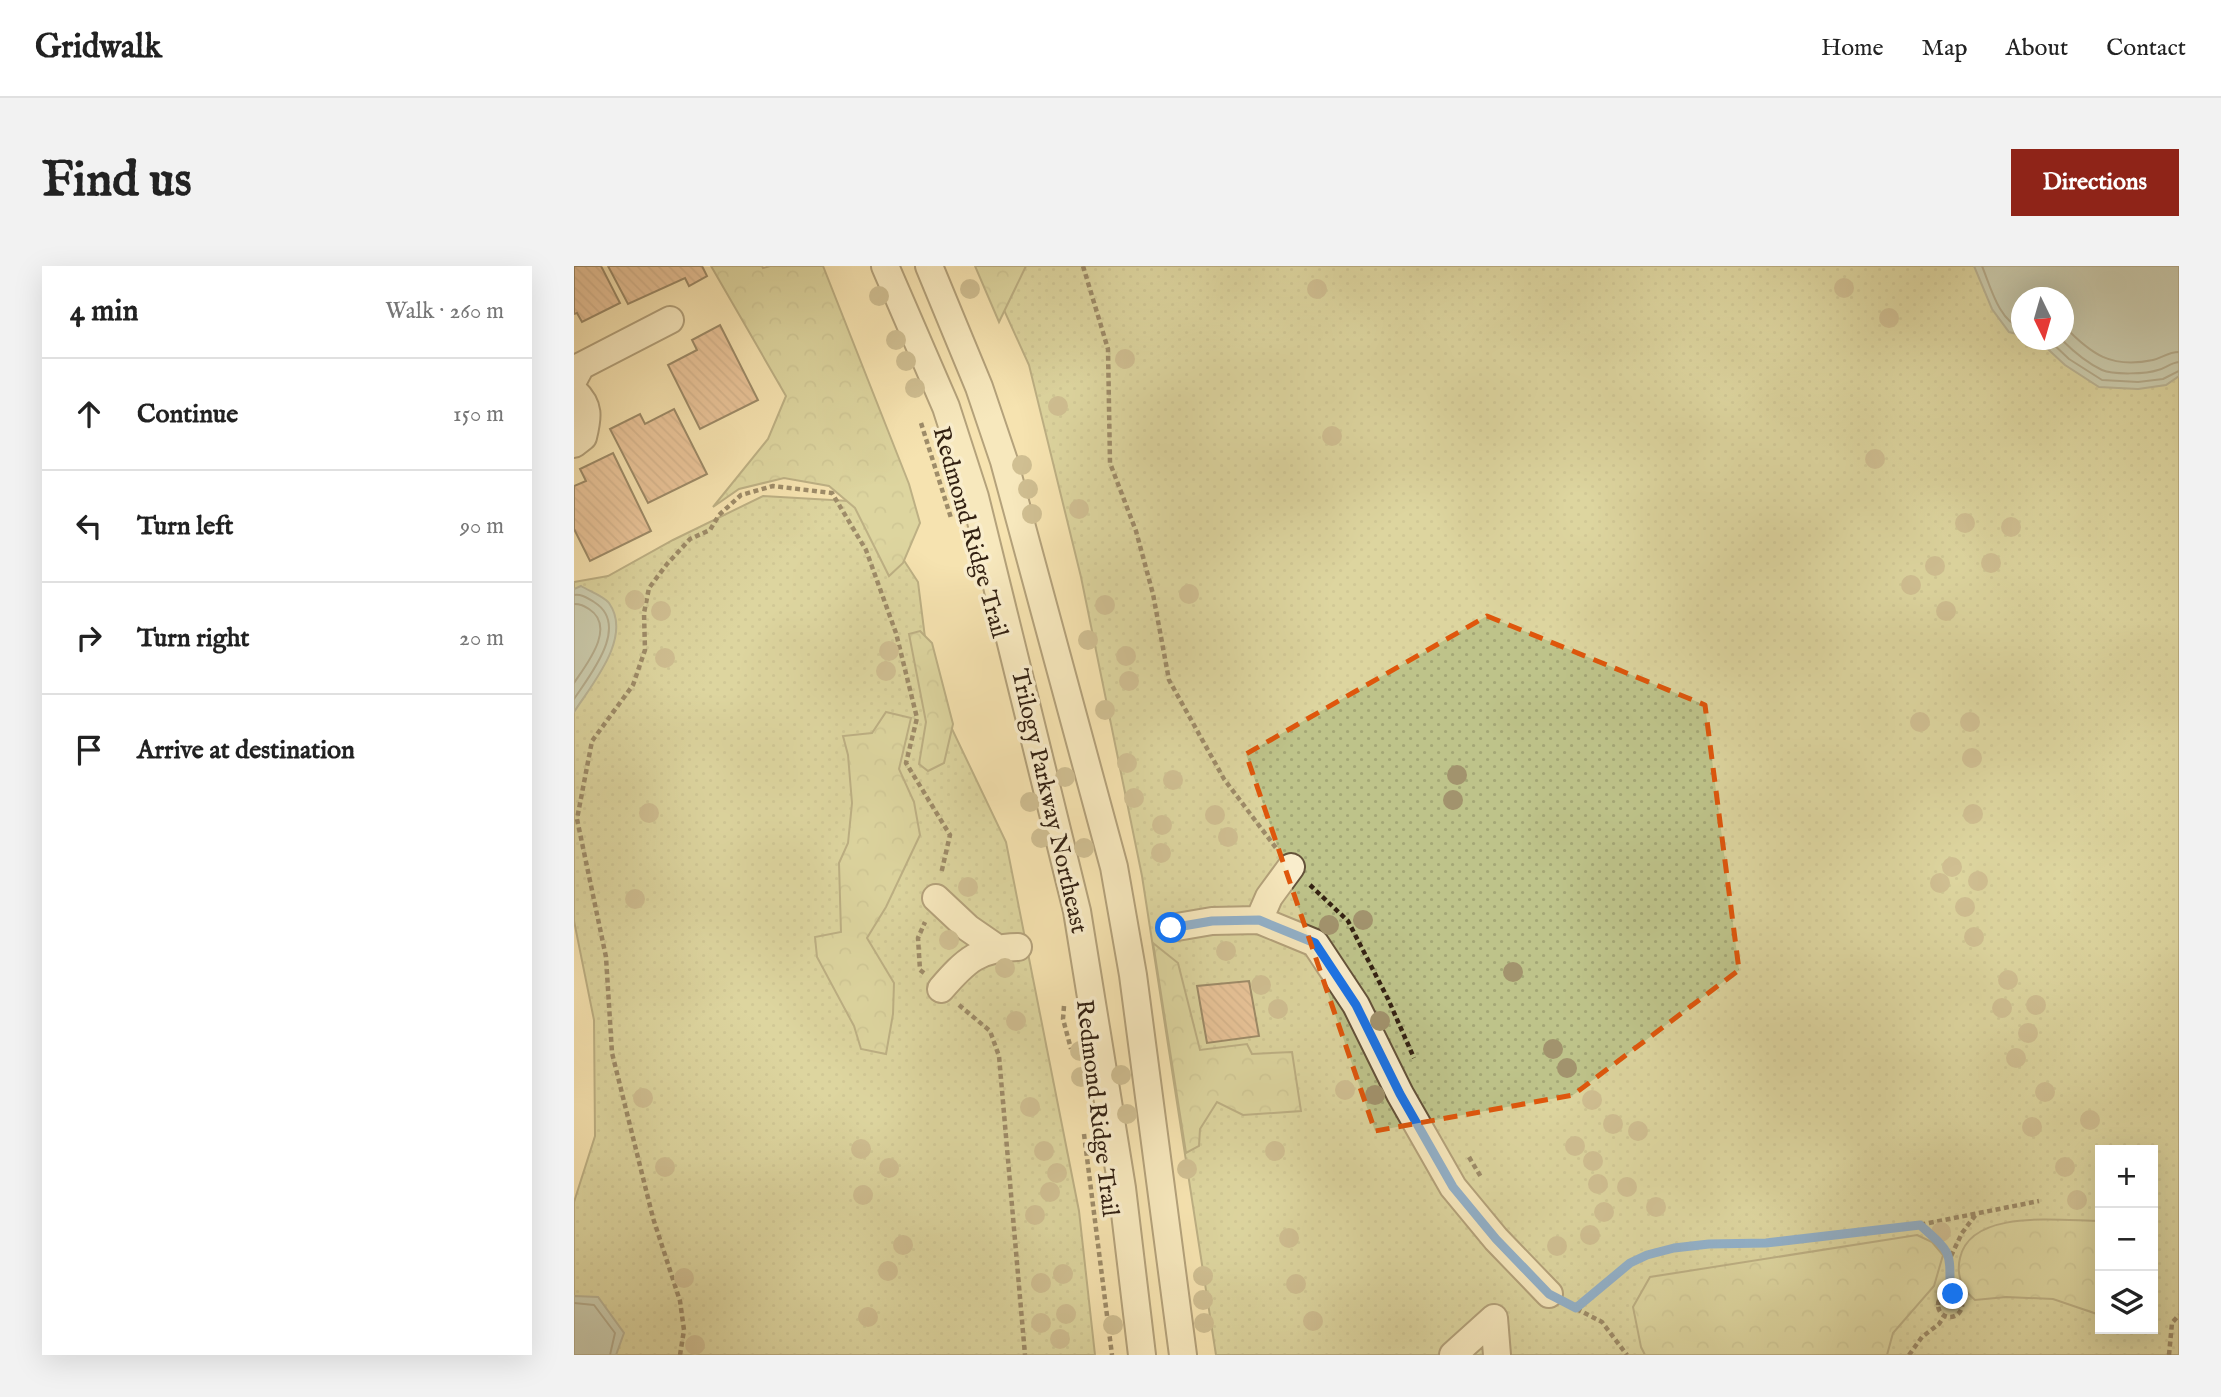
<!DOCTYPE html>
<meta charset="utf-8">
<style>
body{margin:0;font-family:"IM FELL English",serif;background:#f2f2f2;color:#222}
.controls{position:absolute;right:21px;bottom:21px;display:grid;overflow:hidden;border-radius:0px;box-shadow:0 7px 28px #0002}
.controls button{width:63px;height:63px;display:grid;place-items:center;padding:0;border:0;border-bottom:2px solid #e0e0e0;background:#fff;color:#222;font:35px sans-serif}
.compass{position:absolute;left:1437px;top:21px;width:63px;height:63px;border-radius:50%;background:#fff;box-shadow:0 7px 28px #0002;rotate:175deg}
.stop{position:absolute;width:21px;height:21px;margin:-16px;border:5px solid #1a73e8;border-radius:50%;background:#fff}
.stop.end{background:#1a73e8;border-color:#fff;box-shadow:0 2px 7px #0008}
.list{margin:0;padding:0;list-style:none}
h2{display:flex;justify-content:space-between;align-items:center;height:91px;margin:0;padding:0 28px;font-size:30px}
h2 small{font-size:23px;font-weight:400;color:#767676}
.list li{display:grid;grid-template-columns:46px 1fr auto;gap:21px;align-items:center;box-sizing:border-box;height:112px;padding:0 28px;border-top:2px solid #e0e0e0}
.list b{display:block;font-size:26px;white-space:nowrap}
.list em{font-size:23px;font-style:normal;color:#767676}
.icon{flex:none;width:38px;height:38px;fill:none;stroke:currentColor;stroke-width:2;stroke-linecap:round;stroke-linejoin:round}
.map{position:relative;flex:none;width:1605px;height:1089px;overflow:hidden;border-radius:0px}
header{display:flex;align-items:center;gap:42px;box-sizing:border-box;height:98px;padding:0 35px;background:#fff;border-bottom:2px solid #e0e0e0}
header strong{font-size:33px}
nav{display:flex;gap:38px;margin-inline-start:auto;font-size:24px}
.intro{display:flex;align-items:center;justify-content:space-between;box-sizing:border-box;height:168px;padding:0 42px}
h1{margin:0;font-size:49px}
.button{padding:18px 32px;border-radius:0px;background:#8f2418;color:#fff;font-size:24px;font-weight:700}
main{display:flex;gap:42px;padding:0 42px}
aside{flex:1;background:#fff;border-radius:0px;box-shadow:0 7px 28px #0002}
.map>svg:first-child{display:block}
.grass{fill:url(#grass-dots);stroke:#79724e;stroke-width:2;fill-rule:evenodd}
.forest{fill:url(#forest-crowns);stroke:#79724e;stroke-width:2}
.water{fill:#a1bbb7;stroke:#757e75;stroke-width:2}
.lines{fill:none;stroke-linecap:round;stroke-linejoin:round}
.shore{stroke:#6a6e65;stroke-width:2}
.building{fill:url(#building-back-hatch);stroke:#342213;stroke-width:2}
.minor-casing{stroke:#64523a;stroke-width:30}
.path{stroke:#342213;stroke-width:4.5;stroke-dasharray:5 3.5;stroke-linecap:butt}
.minor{stroke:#f9edcc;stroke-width:26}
.tree{fill:#a2936d}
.route{stroke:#1a73e8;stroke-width:9}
.marked{fill:none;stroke:#df560c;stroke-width:5;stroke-dasharray:14 9;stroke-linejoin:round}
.labels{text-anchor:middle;stroke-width:7;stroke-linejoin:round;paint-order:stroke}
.street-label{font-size:24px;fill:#342213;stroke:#f9edcc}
</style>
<header>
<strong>Gridwalk</strong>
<nav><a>Home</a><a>Map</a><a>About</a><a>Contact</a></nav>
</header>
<div class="intro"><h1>Find us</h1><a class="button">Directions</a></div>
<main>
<aside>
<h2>4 min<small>Walk · 260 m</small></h2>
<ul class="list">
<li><svg class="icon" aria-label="ahead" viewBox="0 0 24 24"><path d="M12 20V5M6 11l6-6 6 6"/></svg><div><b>Continue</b></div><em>150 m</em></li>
<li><svg class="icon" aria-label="left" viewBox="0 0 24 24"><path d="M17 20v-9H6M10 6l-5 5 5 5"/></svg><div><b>Turn left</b></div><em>90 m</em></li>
<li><svg class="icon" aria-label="right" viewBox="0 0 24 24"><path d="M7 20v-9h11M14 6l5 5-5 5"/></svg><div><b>Turn right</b></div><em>20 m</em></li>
<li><svg class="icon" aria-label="arrive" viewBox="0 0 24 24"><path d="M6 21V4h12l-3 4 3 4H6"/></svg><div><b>Arrive at destination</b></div></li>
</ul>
</aside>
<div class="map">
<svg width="1605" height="1089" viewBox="0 0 1605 1089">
<defs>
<pattern id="grass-dots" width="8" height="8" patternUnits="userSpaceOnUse" patternTransform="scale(1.75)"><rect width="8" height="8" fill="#bec38a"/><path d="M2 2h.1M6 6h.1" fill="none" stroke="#a4a776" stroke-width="1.8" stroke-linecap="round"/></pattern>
<pattern id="forest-crowns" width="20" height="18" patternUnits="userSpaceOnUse" patternTransform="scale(1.75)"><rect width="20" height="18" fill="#bec38a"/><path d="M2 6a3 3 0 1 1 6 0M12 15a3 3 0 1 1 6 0" fill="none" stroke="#a4a776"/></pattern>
<pattern id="building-back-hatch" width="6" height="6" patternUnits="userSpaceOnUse" patternTransform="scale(1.75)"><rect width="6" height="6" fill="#dc9f7e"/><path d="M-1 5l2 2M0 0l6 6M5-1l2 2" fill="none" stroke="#b38166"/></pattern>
</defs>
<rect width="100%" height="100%" fill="#f6e3b0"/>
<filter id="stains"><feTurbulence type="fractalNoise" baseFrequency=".00286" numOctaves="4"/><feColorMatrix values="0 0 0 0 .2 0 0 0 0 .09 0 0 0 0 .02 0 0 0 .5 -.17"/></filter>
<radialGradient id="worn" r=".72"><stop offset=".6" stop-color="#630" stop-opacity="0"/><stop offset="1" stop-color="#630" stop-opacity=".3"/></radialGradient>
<!-- grass -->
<path class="grass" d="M410 0H1605V1089H642L568 610 507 311 455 99ZM1448 32H1490V74H1448ZM1526 884H1579V1063H1526Z
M189 230 292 236 344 316 357 419 432 576 505 945 521 1089H0V936L21 870 20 754 0 655V316L34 310 99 274Z"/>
<!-- forest -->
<path class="forest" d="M137 0H188L189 2 196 0H249L335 218 346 257 329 297 315 310 281 242 255 220 210 212 165 223 139 241 194 173 212 130Z
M401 0H452L425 56Z
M346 365 358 377 379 458 370 497 354 505 345 498 352 456 335 368Z
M312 446 337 452 325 503 340 536 346 569 312 641 293 672 320 717 319 748 312 788 287 783 280 760 243 691 241 671 267 666 265 597 274 577 278 537 274 489 269 470 298 467Z
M579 677 604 697 626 784 673 778 678 788 718 786 727 845 669 849 643 836 626 863 625 880 612 887Z
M1526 955V1049L1479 1033 1432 1031 1401 1034C1388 1023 1382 1009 1386 992 1397 942 1487 955 1526 955Z
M1343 969 1358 976 1369 989 1360 1020 1319 1067 1313 1089H1071L1067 1081 1059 1041 1076 1011Z"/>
<!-- water -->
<path class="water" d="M1400 0H1605V110L1592 119 1564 123 1525 121 1491 99 1464 74H1490V32H1448L1447 69 1435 66 1418 43Z
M7 320C15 325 30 330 35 337 59 371 18 418 0 446V323Z
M0 1030 24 1031 50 1067 42 1089H0Z"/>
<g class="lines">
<!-- shore -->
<path class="shore" d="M1408 0C1416 19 1425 56 1448 62
M1490 60C1517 88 1537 103 1579 94 1588 92 1594 86 1605 86
M1475 74 1495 93 1528 114 1564 116 1589 113 1605 105
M1488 74C1499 85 1513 97 1528 104 1539 109 1573 108 1584 104 1592 102 1596 97 1605 96
M0 329C8 328 13 332 20 336 57 359 16 409 0 433
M0 338C7 338 10 340 15 343 43 361 12 399 0 417
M0 1037 20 1039 41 1067 36 1089"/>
</g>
<!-- building -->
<path class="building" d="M0 0H27L46 37 8 56 3 47 0 48Z
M34 0H128L133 10 115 20 111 12 54 38Z
M146 59 184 134 126 163 94 99 123 84 118 74Z
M100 143 133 208 74 237 36 163 66 148 71 158Z
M39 187 77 265 16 295 0 263V220L12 215 6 203Z
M675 715 685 770 633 777 623 720Z"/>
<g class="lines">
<!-- minor casing -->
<g class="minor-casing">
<path id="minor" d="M311 0 372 141 401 231 503 645 548 922 568 1089
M355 0 405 121 430 195 540 601 559 709 609 1089
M0 113 7 100 96 54
M0 125C16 140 14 151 9 171L0 178
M362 632 394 662 423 682
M685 654 695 631 717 601
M597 662 638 655 685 654 741 677 782 739 826 828 879 921 922 973 975 1028
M367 723C392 694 405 682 444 681
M879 1089 920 1052 923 1089"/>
</g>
<!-- path -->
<path class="path" d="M509 0 534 83 536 197 562 265 579 328 595 414 650 513 702 582
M347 157 377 252
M736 619 774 655 814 733 840 792
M350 707 346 704 344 672 351 656
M385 739 416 765 425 790 451 1089
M490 740 489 753 497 783
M510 868 538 1089
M895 891 907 911
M1346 959C1378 988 1376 983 1376 1027
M1377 990 1388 967 1403 947
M1364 1039a12 12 0 1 1 24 0a12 12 0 1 1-24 0Z
M995 1039 1028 1056 1053 1089
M1002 1043 1056 997 1073 989 1100 982 1135 978 1192 977 1335 961 1465 935
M106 1089 110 1064 106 1035 79 952 38 787 32 691 3 553 18 475 59 419 71 384 70 347 75 322 93 298 116 273 136 264 145 249 167 229 199 220 258 227 292 284 322 367 343 452 332 497 376 569 367 608
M1335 1089 1348 1071 1365 1058 1370 1050
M1595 1089 1598 1057 1605 1049"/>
<!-- minor -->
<use href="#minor" class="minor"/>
</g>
<!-- trees -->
<g class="tree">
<circle cx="1270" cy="22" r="10"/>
<circle cx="396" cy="23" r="10"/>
<circle cx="743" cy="23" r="10"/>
<circle cx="305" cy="30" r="10"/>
<circle cx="1315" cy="52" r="10"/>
<circle cx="322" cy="74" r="10"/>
<circle cx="551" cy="93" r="10"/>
<circle cx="332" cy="95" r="10"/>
<circle cx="341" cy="122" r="10"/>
<circle cx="484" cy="140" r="10"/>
<circle cx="758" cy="170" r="10"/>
<circle cx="1301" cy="193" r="10"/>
<circle cx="448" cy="199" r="10"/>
<circle cx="454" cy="223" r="10"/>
<circle cx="505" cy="243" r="10"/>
<circle cx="458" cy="248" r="10"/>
<circle cx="1391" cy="257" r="10"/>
<circle cx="1437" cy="261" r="10"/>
<circle cx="1417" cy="297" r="10"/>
<circle cx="1361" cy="300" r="10"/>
<circle cx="1337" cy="319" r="10"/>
<circle cx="615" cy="328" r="10"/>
<circle cx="61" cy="334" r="10"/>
<circle cx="531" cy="339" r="10"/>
<circle cx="87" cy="345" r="10"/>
<circle cx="1372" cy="345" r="10"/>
<circle cx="514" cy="374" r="10"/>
<circle cx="315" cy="385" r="10"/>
<circle cx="552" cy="390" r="10"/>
<circle cx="91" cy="392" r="10"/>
<circle cx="312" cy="405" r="10"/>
<circle cx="555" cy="415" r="10"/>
<circle cx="531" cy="444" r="10"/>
<circle cx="1346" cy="456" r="10"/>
<circle cx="1396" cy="456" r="10"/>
<circle cx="1398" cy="492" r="10"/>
<circle cx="553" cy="497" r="10"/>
<circle cx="883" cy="509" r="10"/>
<circle cx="491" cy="511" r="10"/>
<circle cx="599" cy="514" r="10"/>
<circle cx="560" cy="532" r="10"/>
<circle cx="879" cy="534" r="10"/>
<circle cx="456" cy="536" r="10"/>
<circle cx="75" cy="547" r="10"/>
<circle cx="1399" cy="548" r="10"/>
<circle cx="641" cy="549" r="10"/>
<circle cx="588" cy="559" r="10"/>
<circle cx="654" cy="571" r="10"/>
<circle cx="467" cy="572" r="10"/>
<circle cx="510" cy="582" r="10"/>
<circle cx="587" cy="587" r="10"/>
<circle cx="1378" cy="601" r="10"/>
<circle cx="1404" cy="615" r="10"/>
<circle cx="1366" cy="617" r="10"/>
<circle cx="394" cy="621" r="10"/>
<circle cx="61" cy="633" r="10"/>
<circle cx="1391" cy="641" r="10"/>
<circle cx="789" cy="654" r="10"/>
<circle cx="755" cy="659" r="10"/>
<circle cx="1400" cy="671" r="10"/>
<circle cx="375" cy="674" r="10"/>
<circle cx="652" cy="685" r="10"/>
<circle cx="431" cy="702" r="10"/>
<circle cx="939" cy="706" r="10"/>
<circle cx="1434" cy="714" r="10"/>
<circle cx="687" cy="719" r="10"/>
<circle cx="1462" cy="739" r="10"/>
<circle cx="1428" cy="742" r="10"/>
<circle cx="704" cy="743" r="10"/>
<circle cx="442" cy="755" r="10"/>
<circle cx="806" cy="755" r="10"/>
<circle cx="1454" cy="767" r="10"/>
<circle cx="979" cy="783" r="10"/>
<circle cx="506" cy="785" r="10"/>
<circle cx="1442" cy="792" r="10"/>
<circle cx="993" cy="802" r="10"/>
<circle cx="547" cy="809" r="10"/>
<circle cx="507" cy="811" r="10"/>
<circle cx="771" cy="824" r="10"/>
<circle cx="1471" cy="826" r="10"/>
<circle cx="801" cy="829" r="10"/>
<circle cx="69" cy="832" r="10"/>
<circle cx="1018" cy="834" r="10"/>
<circle cx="456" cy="841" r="10"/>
<circle cx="553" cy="848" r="10"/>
<circle cx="1516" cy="854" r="10"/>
<circle cx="1039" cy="858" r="10"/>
<circle cx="1458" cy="861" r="10"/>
<circle cx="1064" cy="865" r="10"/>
<circle cx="1001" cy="880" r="10"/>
<circle cx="287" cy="883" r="10"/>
<circle cx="470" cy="885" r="10"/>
<circle cx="701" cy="885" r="10"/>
<circle cx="1019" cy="895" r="10"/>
<circle cx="91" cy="901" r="10"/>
<circle cx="1491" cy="901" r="10"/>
<circle cx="315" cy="902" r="10"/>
<circle cx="613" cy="903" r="10"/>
<circle cx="483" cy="907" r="10"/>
<circle cx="1024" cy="918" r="10"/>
<circle cx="1053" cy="921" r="10"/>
<circle cx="476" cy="926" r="10"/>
<circle cx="289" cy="929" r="10"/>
<circle cx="1503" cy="934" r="10"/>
<circle cx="1082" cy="941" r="10"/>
<circle cx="1030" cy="946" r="10"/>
<circle cx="461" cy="949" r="10"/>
<circle cx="1367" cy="966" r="10"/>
<circle cx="1016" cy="969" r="10"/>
<circle cx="715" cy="972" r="10"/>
<circle cx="329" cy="979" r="10"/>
<circle cx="983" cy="980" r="10"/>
<circle cx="314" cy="1005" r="10"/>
<circle cx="489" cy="1008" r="10"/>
<circle cx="629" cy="1010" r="10"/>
<circle cx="110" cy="1012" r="10"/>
<circle cx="467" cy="1017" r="10"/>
<circle cx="722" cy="1018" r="10"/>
<circle cx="629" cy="1034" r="10"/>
<circle cx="492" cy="1048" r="10"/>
<circle cx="294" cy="1051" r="10"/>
<circle cx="739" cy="1055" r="10"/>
<circle cx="467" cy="1057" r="10"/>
<circle cx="630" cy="1057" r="10"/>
<circle cx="539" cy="1059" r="10"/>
<circle cx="486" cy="1073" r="10"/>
<circle cx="121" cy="1079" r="10"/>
</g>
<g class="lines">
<!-- route -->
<path class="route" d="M597 662 638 655 685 654 741 677 782 739 826 828 879 921 922 973 975 1028 1002 1042 1056 997 1073 989 1100 982 1135 978 1192 977 1346 959C1378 988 1376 983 1376 1027L1379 1028"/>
</g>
<!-- marked area -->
<path d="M0 0H1605V1089H0ZM913 350 1131 439 1165 704 999 829 801 865 672 488Z" fill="#f6e3b0" fill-opacity=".55" fill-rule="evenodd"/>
<path class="marked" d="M913 350 1131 439 1165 704 999 829 801 865 672 488Z"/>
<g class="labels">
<!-- street labels -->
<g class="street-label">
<text transform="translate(397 266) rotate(74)" y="8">Redmond Ridge Trail</text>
<text transform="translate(476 535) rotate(77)" y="8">Trilogy Parkway Northeast</text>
<text transform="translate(524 842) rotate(83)" y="8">Redmond Ridge Trail</text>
</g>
</g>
<rect width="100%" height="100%" filter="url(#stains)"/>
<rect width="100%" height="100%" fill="url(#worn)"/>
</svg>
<div class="controls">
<button>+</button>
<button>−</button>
<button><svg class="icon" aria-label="layers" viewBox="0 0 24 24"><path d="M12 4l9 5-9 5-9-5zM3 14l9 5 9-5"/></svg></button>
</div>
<svg class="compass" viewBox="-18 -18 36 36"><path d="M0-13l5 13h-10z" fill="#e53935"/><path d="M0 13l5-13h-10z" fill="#767676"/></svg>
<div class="stop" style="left:597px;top:662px"></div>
<div class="stop end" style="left:1379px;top:1028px"></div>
</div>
</main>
